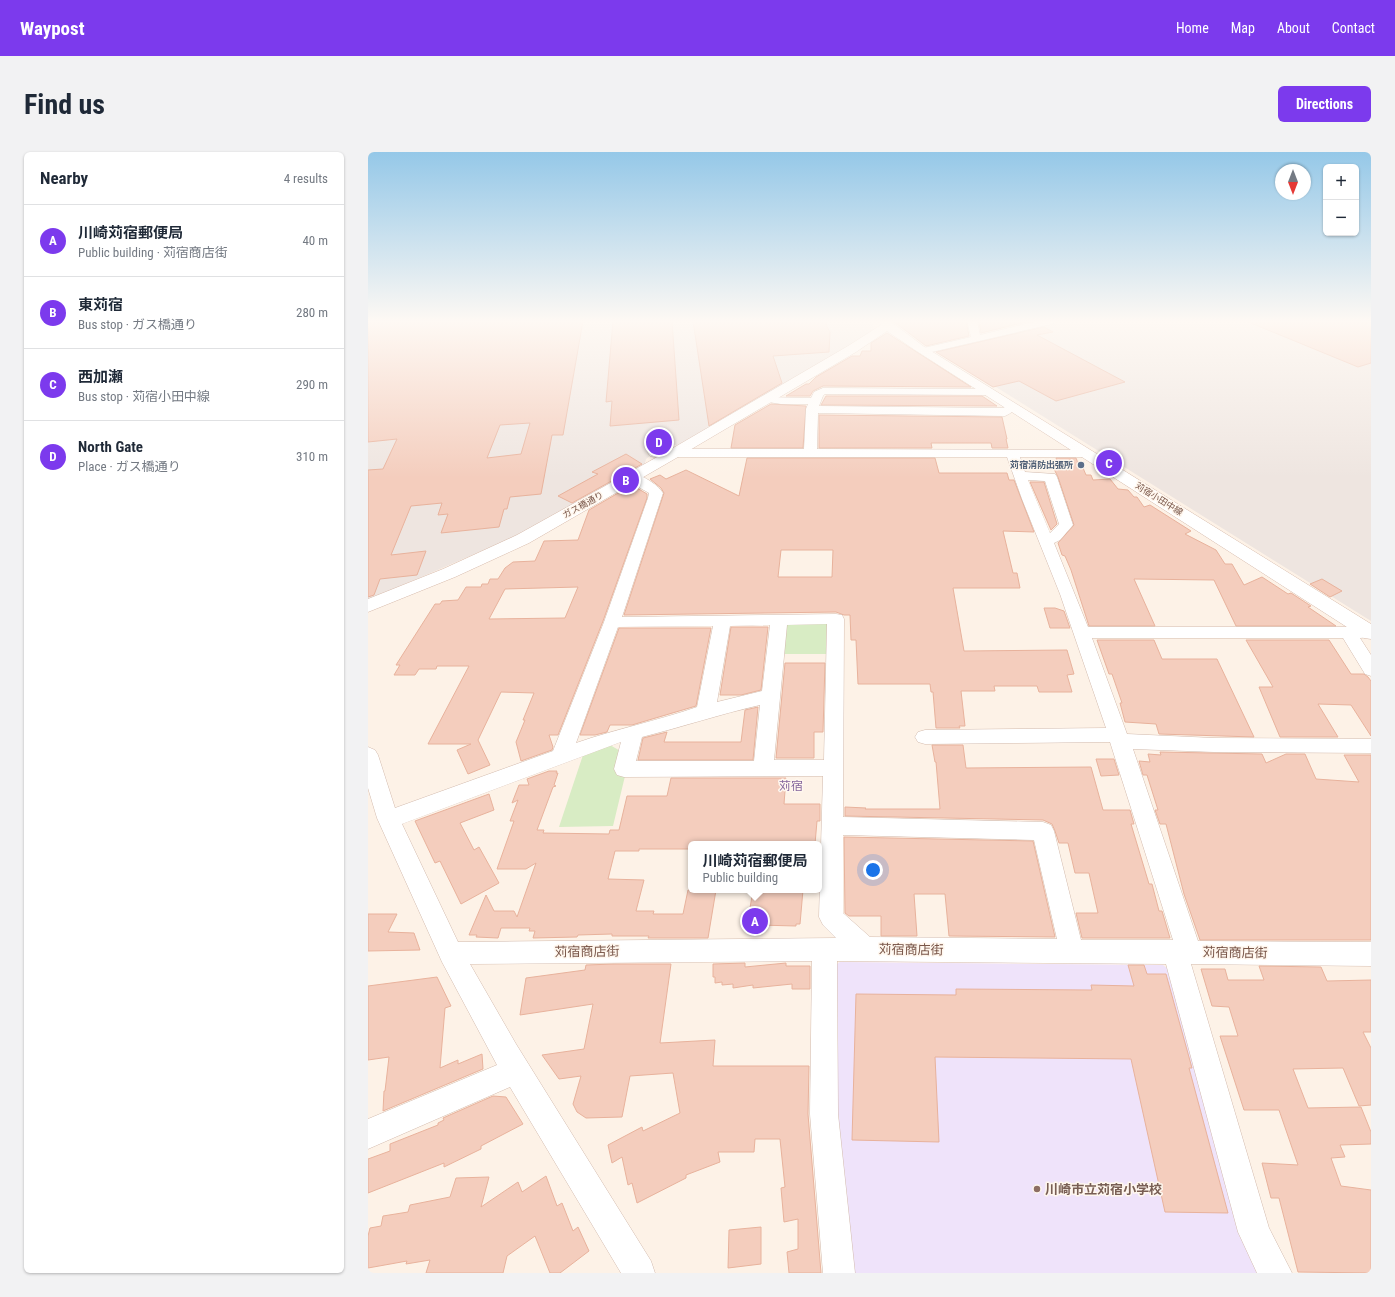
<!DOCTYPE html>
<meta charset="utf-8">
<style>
body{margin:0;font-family:"Roboto Condensed","Noto Sans JP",sans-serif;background:#f2f2f3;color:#1f2937}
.controls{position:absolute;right:12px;top:12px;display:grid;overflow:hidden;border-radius:6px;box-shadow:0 1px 3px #0004}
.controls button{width:36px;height:36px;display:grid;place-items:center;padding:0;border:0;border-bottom:1px solid #e0e1e3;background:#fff;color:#1f2937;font:20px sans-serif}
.compass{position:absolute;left:907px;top:12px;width:36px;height:36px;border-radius:50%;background:#fff;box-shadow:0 1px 3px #0004;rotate:180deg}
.you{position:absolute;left:505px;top:718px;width:14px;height:14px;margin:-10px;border:3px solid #fff;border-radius:50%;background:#1a73e8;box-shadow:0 0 0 6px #1a73e833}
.badge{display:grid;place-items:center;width:26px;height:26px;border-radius:50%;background:#7c3aed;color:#fff;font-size:13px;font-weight:700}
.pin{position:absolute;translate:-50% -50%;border:2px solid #fff;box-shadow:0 1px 4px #0006}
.popup{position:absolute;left:320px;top:689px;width:134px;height:52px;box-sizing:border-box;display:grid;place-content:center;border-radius:6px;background:#fff;filter:drop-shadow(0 1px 3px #0005);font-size:13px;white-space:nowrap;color:#747a83}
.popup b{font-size:15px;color:#1f2937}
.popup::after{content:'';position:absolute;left:50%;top:100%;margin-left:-8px;border:8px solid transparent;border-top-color:#fff}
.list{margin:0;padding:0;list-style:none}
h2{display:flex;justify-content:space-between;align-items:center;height:52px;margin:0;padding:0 16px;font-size:17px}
h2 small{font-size:13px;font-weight:400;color:#747a83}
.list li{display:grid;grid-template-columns:26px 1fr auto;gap:12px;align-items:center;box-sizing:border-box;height:72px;padding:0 16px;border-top:1px solid #e0e1e3}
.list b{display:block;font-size:15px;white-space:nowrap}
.list p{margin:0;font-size:13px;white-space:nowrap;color:#747a83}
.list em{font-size:13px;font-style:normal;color:#747a83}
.map{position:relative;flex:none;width:1003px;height:1121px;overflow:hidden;border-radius:6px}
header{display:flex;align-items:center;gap:24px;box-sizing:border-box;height:56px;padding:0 20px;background:#7c3aed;color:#fff}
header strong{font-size:19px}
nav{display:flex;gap:22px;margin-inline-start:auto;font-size:14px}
.intro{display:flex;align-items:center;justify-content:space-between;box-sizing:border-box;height:96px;padding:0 24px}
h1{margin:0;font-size:28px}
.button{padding:10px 18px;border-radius:6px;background:#7c3aed;color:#fff;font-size:14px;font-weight:700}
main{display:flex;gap:24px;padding:0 24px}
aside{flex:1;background:#fff;border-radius:6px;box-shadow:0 1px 3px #0004}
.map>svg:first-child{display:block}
.industrial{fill:#eee5e0}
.education{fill:#efe3fa}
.green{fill:#d8ecc4}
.building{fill:#f4cdbd;stroke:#e8b29c;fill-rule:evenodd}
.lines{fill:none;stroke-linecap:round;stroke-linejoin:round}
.street-casing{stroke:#d3bbae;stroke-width:1}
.secondary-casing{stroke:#d6baab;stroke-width:1}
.street{fill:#fff;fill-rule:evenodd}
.secondary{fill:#fff;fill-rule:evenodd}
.service-dot{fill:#5c6f8a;stroke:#fff7ee;stroke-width:1.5}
.education-dot{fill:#8d6e63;stroke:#fff7ee;stroke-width:1.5}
.labels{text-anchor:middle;stroke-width:3;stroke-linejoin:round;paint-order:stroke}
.far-service-label{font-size:9px;font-weight:bold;fill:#4e5e75;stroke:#fff7ee;text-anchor:end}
.far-street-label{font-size:9px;fill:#795649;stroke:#fff7ee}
.neighbourhood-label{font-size:12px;fill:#84659c;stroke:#fff7ee}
.near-street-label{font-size:13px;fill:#795649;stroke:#fff7ee}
.near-education-label{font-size:13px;font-weight:bold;fill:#785e54;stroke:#fff7ee;text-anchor:start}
</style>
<header>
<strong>Waypost</strong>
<nav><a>Home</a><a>Map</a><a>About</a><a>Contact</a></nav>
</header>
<div class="intro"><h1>Find us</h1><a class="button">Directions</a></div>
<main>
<aside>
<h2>Nearby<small>4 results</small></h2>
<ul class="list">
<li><span class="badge">A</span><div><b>川崎苅宿郵便局</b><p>Public building · 苅宿商店街</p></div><em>40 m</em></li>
<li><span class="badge">B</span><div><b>東苅宿</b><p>Bus stop · ガス橋通り</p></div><em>280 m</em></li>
<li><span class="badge">C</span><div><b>西加瀬</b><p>Bus stop · 苅宿小田中線</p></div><em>290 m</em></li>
<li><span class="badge">D</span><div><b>North Gate</b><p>Place · ガス橋通り</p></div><em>310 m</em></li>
</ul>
</aside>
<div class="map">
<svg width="1003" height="1121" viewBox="0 0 1003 1121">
<rect width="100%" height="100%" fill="#fdf2e7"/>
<!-- industrial -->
<path class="industrial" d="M0 169H504L506 178 476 199 312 293H301L286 301 278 307 276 315 151 383 0 448Z
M696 169H895L1003 210V469L572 200 574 197Z"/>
<!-- education -->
<path class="education" d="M472 810 795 813 805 821 890 1121H477L465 953V815Z"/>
<!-- green -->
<path class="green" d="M459 470 463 473 462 502H412L415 474 420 471Z
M242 593 254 600 257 624 245 674 191 675 215 603Z"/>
<!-- building -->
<path class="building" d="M0 169H215L195 283H184L173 342 142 345 139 357H136L131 375 73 381 80 362 70 363 74 351 43 354 23 403 58 399 49 423 12 427 6 443 0 445V318L15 317 29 287 0 290ZM162 271 153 302 119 306 132 273Z
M245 169H304L311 268 242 274 244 249 238 250Z
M325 169H458L459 175 462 180 461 200 405 204 414 231 341 274Z
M525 169H598L601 184 558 194Z
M611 169H662L613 181Z
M878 169H1003V211L990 215Z
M676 175 685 180 669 183 757 230 688 249 651 229 625 235 568 200Z
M519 181 603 235 455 234 445 239 442 244H418L438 232H441L448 225 484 204H492L494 199H503V191Z
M458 244H614L629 254 453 253Z
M403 252 438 254 435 296H363L367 273Z
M451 263 634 265 639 287H638L640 296H624L623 291H563L564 296H451Z
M258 302 274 312 204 351 190 344 230 322 224 320Z
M379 306H567L571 321H639L641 328H646L666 380 635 379 645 421H649L652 436H585L596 499 699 498 706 522 699 523 704 540H671L669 534H626L627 539H593L597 574H591L592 576H568L565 540H563L562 532H490L488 488H483L482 463H476L468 460 256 463 296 341 293 336 282 327 292 323 298 327 318 318 371 344ZM413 398H465L464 425H410Z
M688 306H708L712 316H715L718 323H723L725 328 742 327 750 337 760 338 766 345H769L776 355 782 353 823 379 817 382 848 398 857 412H864L876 433 894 425 920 442 923 441 943 454 940 455 968 474H868L846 428 766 427 787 474H721L703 418 697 404 694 403 690 391 706 373 690 325 685 315H691Z
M662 330H676L689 372 683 378Z
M264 333 279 342V346L235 469 190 583H181L185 595 184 598 153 609 148 590 157 568H155L166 541 133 540 110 588 122 613 100 622 89 598 103 592H60L101 514H69L68 517H51L47 523H26L32 513H28L67 452H72L74 449 90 448 98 435H113L114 432H120L122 427H130L137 416 145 410 167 409 176 389 210 388 221 358ZM210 435 197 466 121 467 137 437Z
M954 427 974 439 962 445 942 432Z
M676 456H687L696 459 702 476H682Z
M363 475H400L393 538 373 543H352Z
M251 476H343L328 554 264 573H242L239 580 227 583H212Z
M729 488H786L794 507H849L886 585 791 582 788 572 757 570 752 551H754L744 522H741Z
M878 488H961L983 522H996L1000 525 1003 529V584L983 553 950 552 970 585H912L891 535H905Z
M417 511H457L455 580H446V606H408Z
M390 555 385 608H270L275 586 299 580 296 590H373L377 558Z
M564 593H595L598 616 723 615 735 658H762L766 672H763L781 732H784L791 759H794L802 786H714L708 761H730L721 721H707L700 691H691L687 679 684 672 675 668 477 664V655L498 656 497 657H572L568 610H567Z
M792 600 894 602 898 611 918 602H937L948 627 991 630 976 603H1003V788H832L816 742 798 672H792L787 658H790L779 623H775L771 609 782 610 780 602 793 603Z
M728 607H746L751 623 733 624Z
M181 619H189L188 621H190L186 633 188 634 185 635 169 678H176L175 681 241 682 242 678H251L259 644H299L303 626H418L416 652H452V669H449L447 692H323V697H271V699H247L240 727 276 728 268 759H286L285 762H315L320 738H348L340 786H280L281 784H244V782L210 783 209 785 165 786 167 779H161L162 776H133L130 786 108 785 109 783H101L118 743 126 759H146L149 765 168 711 158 717H129L146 669H142L150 648 144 651 151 633H161L159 627Z
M121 642 126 658 92 671 106 698 111 695 131 731 93 752 72 709 67 711 47 669Z
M476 685 665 689 687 785 581 784 577 742H546L549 784H513V764H481L477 761Z
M385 738H435L432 772H428V774L390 773 393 757 382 756Z
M0 762H29L20 780 46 781 52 798 0 799Z
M377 811V815L418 811V814H442V837H424V832L385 836V833L365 836V832L354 833V830L347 831V825H345V812Z
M246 812H303L292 891 347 888 345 914H441L440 962 453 1121H421L419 1100 430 1097V1067L416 1070 413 1036 417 1035 412 987H387L386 1000H350L352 1010 318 1023V1026L269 1051 264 1031 260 1033 254 1005 244 1011 240 993 274 975 275 979 312 961 305 921 262 924 254 965 218 966 209 960 205 952 213 924 191 927 174 903 216 897 225 852 152 863 158 826 217 818 218 813Z
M760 813H776L779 822H798L824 916H821L860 1061 797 1060 763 907 567 905 571 990 484 988 488 842 588 843V837L724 838 723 833 766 834Z
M891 814 953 815 959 829 1003 828V880H995L1003 896V953L991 954 975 916 925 917 940 956 993 955 1003 980V992L972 993 977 1005 963 1006 973 1034 1003 1038V1121L930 1120 911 1046H903L894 1011 930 1013 911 958H876L852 884H870L861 855 844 854 833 817H857L860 828H896Z
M69 825 83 854 77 856 72 916 90 908V912L114 902 115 917 15 959 16 939H17L21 905 0 908V834Z
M125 944 138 945 155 972 113 994V997L76 1015V1011L0 1041V1007L22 999V992L70 973V971L76 968 75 966Z
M178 1024 189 1054 194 1051 205 1079 210 1075 221 1099 192 1121H182L167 1084 139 1104 135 1121H58L62 1108 38 1112 39 1109 0 1116V1084L2 1076 13 1074 15 1064 40 1060 42 1053 82 1045 88 1026 121 1025 113 1055 150 1030 154 1040Z
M393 1075V1112L360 1116 361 1078Z"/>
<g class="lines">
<!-- street casing -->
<g class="street-casing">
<path id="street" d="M599 169H609L612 183 670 169H689L684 172 555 202 550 199 551 197 603 185Z
M455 236 621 237 627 240 621 243 457 242 455 244 451 254 635 256 641 253H649L651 255 641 262 637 264 450 261 449 297 722 298 724 301 722 304 718 305H652L657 320 687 322 689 325 705 373 692 388 686 391 720 475H1003V485L992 486 1003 503V524L997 522 975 486H724L759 582 846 586 1003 587V601L846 600 765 597 830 789 1003 790V814L823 812 901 1076 924 1121H889L870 1080 798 812 469 809 470 962 487 1121H455L442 962 444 809 102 812 148 892 283 1109 287 1121H253L142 935 0 997V967L129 913 74 810 9 666 0 636V595L7 598 10 603 27 656 185 599 236 470 280 346 281 341 258 328 256 325 258 322C270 319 289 332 295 341L254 465 468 462 474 463 476 467 475 665 675 670 683 673 686 679 713 788H805L742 590 557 592 550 590 547 585 550 580 557 578 738 576 692 442 654 347 639 305H286L282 304 280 301 282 298 286 297H436L438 257 440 252H413L394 249 392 247 394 245 443 246 446 240ZM660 328 677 329 691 372 682 381ZM459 472 456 608H406L419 473ZM402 473 394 539 349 550 362 474ZM345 474 329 555C289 569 248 577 208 591L250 475ZM392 553 386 609H268L274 585C314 575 352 562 392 553ZM253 590 246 617 249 623 256 625 455 624 451 765 455 773 468 786 90 790 34 672ZM475 683 666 688 689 787 502 785 475 761Z"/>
</g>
<!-- secondary casing -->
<g class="secondary-casing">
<path id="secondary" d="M511 169H522L555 194 1003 472V487L996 486 547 198 519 179 488 200 310 305 161 391 87 425 0 460V447L75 417 149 383 300 299 480 194 513 173Z"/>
</g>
<!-- street -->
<use href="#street" class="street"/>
<!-- secondary -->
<use href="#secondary" class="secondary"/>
</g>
<!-- sky -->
<linearGradient id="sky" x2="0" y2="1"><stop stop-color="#95c8e8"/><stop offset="0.52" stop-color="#fef9f4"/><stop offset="1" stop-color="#fef9f4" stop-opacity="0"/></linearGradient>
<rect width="1003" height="326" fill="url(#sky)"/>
<!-- markers -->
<circle class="service-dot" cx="713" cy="313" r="4"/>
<circle class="education-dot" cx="669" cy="1037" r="4"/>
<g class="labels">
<!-- far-service labels -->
<g class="far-service-label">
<text x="705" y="316">苅宿消防出張所</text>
</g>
<!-- far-street labels -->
<g class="far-street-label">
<text transform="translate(791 347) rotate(32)" y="3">苅宿小田中線</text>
<text transform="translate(215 353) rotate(-29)" y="3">ガス橋通り</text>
</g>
<!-- neighbourhood labels -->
<g class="neighbourhood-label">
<text x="423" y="638">苅宿</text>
</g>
<!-- near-street labels -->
<g class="near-street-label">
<text transform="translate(543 797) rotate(1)" y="5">苅宿商店街</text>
<text transform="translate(219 799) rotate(-1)" y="5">苅宿商店街</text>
<text transform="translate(867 800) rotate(1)" y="5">苅宿商店街</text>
</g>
<!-- near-education labels -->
<g class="near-education-label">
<text x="677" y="1042">川崎市立苅宿小学校</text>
</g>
</g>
</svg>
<div class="controls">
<button>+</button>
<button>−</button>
</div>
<svg class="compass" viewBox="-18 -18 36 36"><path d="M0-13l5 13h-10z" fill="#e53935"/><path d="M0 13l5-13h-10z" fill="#747a83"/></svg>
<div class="you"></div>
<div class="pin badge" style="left:387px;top:769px">A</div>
<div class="popup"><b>川崎苅宿郵便局</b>Public building</div>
<div class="pin badge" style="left:258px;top:328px">B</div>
<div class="pin badge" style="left:741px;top:311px">C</div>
<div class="pin badge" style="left:291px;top:290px">D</div>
</div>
</main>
